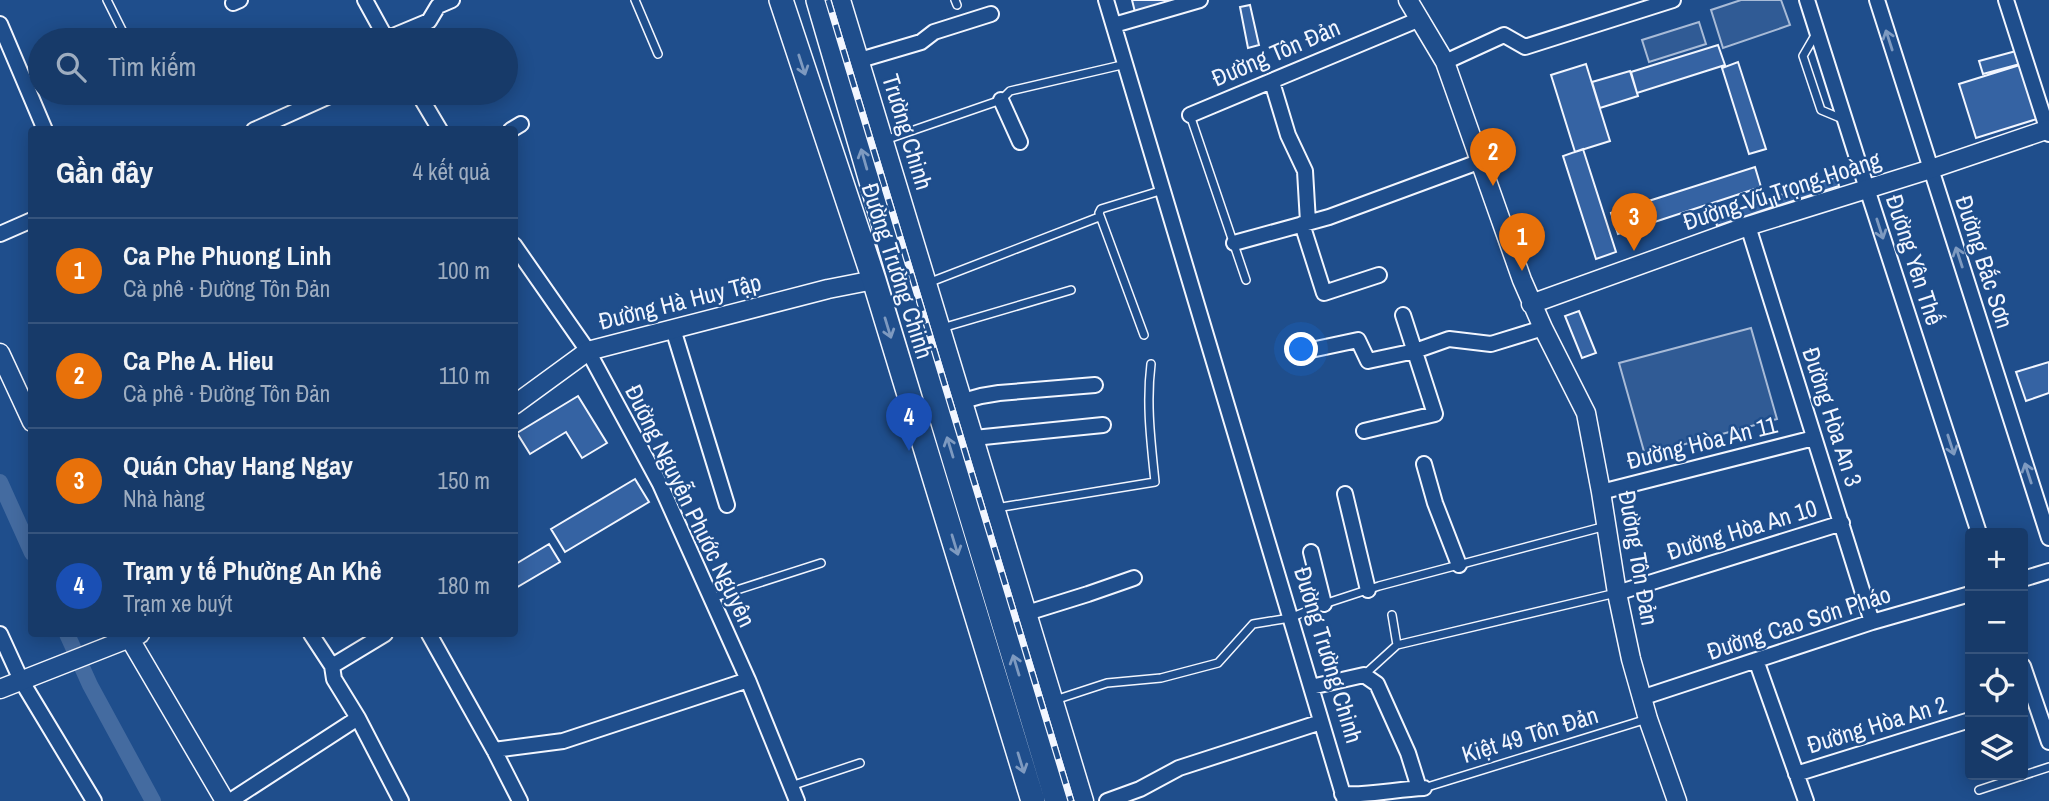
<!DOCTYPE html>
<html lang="vi">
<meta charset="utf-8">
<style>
body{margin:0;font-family:"Archivo Narrow",sans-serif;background:#244571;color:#f1f3f6}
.controls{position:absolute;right:21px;bottom:21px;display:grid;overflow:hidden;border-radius:7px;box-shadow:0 4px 18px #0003}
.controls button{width:63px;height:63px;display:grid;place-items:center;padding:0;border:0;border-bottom:2px solid #36547d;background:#173a69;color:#f1f3f6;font:35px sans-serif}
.you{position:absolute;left:1302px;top:350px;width:24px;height:24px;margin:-18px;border:5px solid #fff;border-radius:50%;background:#1a73e8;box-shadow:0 0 0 10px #1a73e833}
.badge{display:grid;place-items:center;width:46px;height:46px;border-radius:50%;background:#ffb74d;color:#fff;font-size:23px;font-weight:700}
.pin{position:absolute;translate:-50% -58px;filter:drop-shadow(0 2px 4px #0008)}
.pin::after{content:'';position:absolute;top:37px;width:24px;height:21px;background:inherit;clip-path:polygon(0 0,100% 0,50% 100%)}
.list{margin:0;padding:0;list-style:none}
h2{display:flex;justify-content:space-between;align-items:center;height:91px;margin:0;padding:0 28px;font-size:30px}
h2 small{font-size:23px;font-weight:400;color:#9eadc0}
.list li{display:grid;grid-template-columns:46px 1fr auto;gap:21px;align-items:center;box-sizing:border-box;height:105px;padding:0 28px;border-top:2px solid #36547d}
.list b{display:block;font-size:26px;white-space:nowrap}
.list p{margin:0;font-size:23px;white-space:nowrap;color:#9eadc0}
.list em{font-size:23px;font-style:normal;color:#9eadc0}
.icon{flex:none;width:38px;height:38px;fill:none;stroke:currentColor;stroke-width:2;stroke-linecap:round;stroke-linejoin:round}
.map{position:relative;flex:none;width:2049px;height:801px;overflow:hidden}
.search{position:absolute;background:#173a69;box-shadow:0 4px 18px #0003;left:28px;top:28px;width:490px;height:77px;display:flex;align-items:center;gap:18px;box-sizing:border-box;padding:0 24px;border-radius:38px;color:#9eadc0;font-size:26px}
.panel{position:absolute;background:#173a69;box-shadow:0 4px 18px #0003;left:28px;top:126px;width:490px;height:511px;border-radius:7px}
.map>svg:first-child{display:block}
.built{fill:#305b95;stroke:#a8bbd7;stroke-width:2}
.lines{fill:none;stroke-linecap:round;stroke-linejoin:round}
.canal{stroke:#446ba0;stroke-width:16}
.building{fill:#3563a3;stroke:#f2f6ff;stroke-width:2}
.service-casing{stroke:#f2f6ff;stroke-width:10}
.minor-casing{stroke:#f2f6ff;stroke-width:18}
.tertiary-casing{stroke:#f2f6ff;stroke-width:21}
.trunk-casing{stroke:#f2f6ff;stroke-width:26}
.service{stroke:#1f4e8c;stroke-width:7}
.minor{stroke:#1f4e8c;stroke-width:14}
.tertiary{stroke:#1f4e8c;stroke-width:18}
.trunk{stroke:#1f4e8c;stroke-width:23}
.rail-casing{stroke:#f2f6ff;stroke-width:7}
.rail{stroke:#1f4e8c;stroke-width:4.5;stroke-dasharray:13;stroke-linecap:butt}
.oneway{stroke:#7e9ac0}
.labels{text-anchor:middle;stroke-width:5;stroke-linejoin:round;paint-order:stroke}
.street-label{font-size:24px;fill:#f2f6ff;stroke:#1f4e8c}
</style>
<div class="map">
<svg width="2049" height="801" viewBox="0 0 2049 801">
<rect width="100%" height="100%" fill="#1f4e8c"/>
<!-- built -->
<path class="built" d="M1741 0H1781L1790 25 1723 48 1711 10Z
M1699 22 1706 44 1649 62 1642 40Z
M1751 328 1777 419 1645 455 1619 363Z"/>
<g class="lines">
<!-- canal -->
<path class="canal" d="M0 482 32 553
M67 634 90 685 153 801"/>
</g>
<!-- building -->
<path class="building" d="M1132 0H1169L1170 3 1135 12Z
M1250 5 1259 45 1248 48 1240 7Z
M1718 45 1725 65 1637 93 1631 72Z
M2016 51 2020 64 1983 74 1979 61Z
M1738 62 1766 149 1749 154 1722 68Z
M1586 64 1610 141 1575 152 1551 75Z
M2023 64 2040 118 1976 138 1959 84Z
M1630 71 1638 96 1600 108 1592 82Z
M1583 149 1616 252 1596 259 1563 156Z
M1755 167 1761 187 1618 234 1611 213Z
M1837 177 1839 186 1777 206 1774 197Z
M1770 199 1773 207 1717 226 1715 217Z
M1579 311 1596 353 1582 358 1565 316Z
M2049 362V393L2026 401 2016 372Z
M578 396 607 443 582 458 566 432 530 454 517 433Z
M635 479 649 502 565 552 551 529Z
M549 544 560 562 514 589V565Z"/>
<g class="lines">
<!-- service casing -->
<g class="service-casing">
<path id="service" d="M107 0 127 40
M635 0 658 54
M955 0 957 5
M1817 32 1803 56 1821 110 1845 120
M1190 115 1246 280
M885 140 1001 100 1010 91 1126 64
M928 283 1099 217
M942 328 1071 290
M1144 335 1099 213 1101 209 1163 190
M996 508 1155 482C1151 442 1146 404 1151 364
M712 598 821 563
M1392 615 1397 645
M1364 675 1397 645 1616 593
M1055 700 1107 683 1161 678 1218 663 1253 624 1290 618 1324 604 1379 586 1606 526
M791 786 860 763
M1424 788 1647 719
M1979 790 2049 767"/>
</g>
<!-- minor casing -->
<g class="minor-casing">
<path id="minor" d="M365 0 387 40
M1106 0 1345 801
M1807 0 1858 161 1979 533
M1877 0 2049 538
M2006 0 2049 134
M233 3 240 0
M0 24 45 130
M1114 25 1200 0
M386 39 429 21 438 6 452 0
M860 60 921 42 934 32 991 14
M1445 62 1504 35 1525 47 1673 0
M1272 82 1288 135 1305 171 1308 222
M418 93 440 130
M1001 100 1020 142
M1190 115 1420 19
M254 130 336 93
M511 130 521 124
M1302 224 1324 293 1379 275
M1748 226 1872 622
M0 234 32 220
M1234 243 1329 217 1481 161
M514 245 588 351 660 484 748 680 797 801
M673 329 727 505
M1311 350 1358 340 1368 361 1415 351 1449 339 1491 344 1543 328
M963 401 981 396 999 393 1095 385
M1364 431 1435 414 1403 315
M974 438 1103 425
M1424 464 1435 503 1459 565
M1601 492 1814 438
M1345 494 1368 590
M1311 552 1324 604
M2023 579 2049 571
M1617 593 1842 523
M1027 613 1088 594 1134 578
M0 634 21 680 94 801
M311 634 332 666 334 679 358 718 401 801
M429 634 494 750 520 801
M1756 660 1806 801
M332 666 385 634
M2023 666 2049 742
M1311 687 1364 675 1377 684 1408 753 1419 788
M1641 698 1872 622 1970 594
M494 750 563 741 748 680
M1796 774 1970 720
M1342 794C1369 796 1397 789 1424 788
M230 801 358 718
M1107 801 1140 789 1179 768 1321 722"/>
</g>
<!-- tertiary casing -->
<g class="tertiary-casing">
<path id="tertiary" d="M841 0 1084 801
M1408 0 1445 62 1522 280 1543 328 1586 413 1601 492 1617 593 1631 659 1648 719 1677 801
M1531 304 1748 226 1931 169 2049 129
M0 353 32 422
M514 405 588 351 828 289 874 280
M127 634 225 801
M0 689 140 634"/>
</g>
<!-- trunk casing -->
<g class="trunk-casing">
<path id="trunk" d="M781 0 874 280 1033 801
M818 0 897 270 1057 801"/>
</g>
<!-- service -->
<use href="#service" class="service"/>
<!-- minor -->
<use href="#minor" class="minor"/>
<!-- tertiary -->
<use href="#tertiary" class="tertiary"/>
<!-- trunk -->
<use href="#trunk" class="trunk"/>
<!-- rail casing -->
<g class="rail-casing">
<path id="rail" d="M828 0 1071 801"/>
</g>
<!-- rail -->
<use href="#rail" class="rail"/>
</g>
<!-- one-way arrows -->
<defs><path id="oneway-shaft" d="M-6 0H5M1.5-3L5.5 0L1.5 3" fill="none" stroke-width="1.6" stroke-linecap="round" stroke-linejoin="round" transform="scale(1.75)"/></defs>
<g class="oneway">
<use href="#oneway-shaft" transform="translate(1889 40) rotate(-108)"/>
<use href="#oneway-shaft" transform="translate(802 65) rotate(72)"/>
<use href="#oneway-shaft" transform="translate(864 159) rotate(-106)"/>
<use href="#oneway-shaft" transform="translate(1880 229) rotate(72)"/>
<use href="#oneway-shaft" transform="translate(1959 257) rotate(-108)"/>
<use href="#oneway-shaft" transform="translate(888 328) rotate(73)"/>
<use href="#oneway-shaft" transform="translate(1951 445) rotate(72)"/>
<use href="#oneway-shaft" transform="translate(950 447) rotate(-107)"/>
<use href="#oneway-shaft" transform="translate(2028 473) rotate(-108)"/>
<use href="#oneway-shaft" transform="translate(955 545) rotate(73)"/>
<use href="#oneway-shaft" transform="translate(1016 665) rotate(-107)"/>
<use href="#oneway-shaft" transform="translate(1021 763) rotate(73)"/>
</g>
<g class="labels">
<!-- street labels -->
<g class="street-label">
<text transform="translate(1276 53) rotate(-23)" y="8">Đường Tôn Đản</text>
<text transform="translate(907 132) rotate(73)" y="8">Trường Chinh</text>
<text transform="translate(1782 191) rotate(-18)" y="8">Đường Vũ Trọng Hoàng</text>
<text transform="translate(1914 260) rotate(72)" y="8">Đường Yên Thế</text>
<text transform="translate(1984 262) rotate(72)" y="8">Đường Bắc Sơn</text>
<text transform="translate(897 271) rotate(72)" y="8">Đường Trường Chinh</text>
<text transform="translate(680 302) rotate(-14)" y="8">Đường Hà Huy Tập</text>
<text transform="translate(1832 417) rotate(72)" y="8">Đường Hòa An 3</text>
<text transform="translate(1702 443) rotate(-14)" y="8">Đường Hòa An 11</text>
<text transform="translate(690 506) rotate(64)" y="8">Đường Nguyễn Phước Nguyên</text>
<text transform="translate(1742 530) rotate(-17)" y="8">Đường Hòa An 10</text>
<text transform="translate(1638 558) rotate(80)" y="8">Đường Tôn Đản</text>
<text transform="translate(1799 623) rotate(-18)" y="8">Đường Cao Sơn Pháo</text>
<text transform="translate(1328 655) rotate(73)" y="8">Đường Trường Chinh</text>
<text transform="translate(1877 725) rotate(-17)" y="8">Đường Hòa An 2</text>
<text transform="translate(1530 735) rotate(-17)" y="8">Kiệt 49 Tôn Đản</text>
</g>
</g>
</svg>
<div class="controls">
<button>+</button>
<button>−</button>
<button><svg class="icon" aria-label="locate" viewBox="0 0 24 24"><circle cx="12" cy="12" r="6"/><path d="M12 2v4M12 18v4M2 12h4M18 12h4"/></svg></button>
<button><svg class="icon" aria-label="layers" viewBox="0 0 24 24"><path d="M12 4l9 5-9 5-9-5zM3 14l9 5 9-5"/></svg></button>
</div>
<div class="you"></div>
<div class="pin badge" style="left:1522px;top:271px;background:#e8710a">1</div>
<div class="pin badge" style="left:1493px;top:186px;background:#e8710a">2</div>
<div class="pin badge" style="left:1634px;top:251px;background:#e8710a">3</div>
<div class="pin badge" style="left:909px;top:451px;background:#1a4fb4">4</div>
<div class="search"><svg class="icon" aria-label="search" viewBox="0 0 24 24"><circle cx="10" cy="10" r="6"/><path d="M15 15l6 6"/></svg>Tìm kiếm</div>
<section class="panel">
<h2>Gần đây<small>4 kết quả</small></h2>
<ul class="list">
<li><span class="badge" style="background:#e8710a">1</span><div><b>Ca Phe Phuong Linh</b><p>Cà phê · Đường Tôn Đản</p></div><em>100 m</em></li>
<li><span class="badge" style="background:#e8710a">2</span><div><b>Ca Phe A. Hieu</b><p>Cà phê · Đường Tôn Đản</p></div><em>110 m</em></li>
<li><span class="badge" style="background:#e8710a">3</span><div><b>Quán Chay Hang Ngay</b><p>Nhà hàng</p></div><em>150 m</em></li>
<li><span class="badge" style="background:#1a4fb4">4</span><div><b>Trạm y tế Phường An Khê</b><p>Trạm xe buýt</p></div><em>180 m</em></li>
</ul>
</section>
</div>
